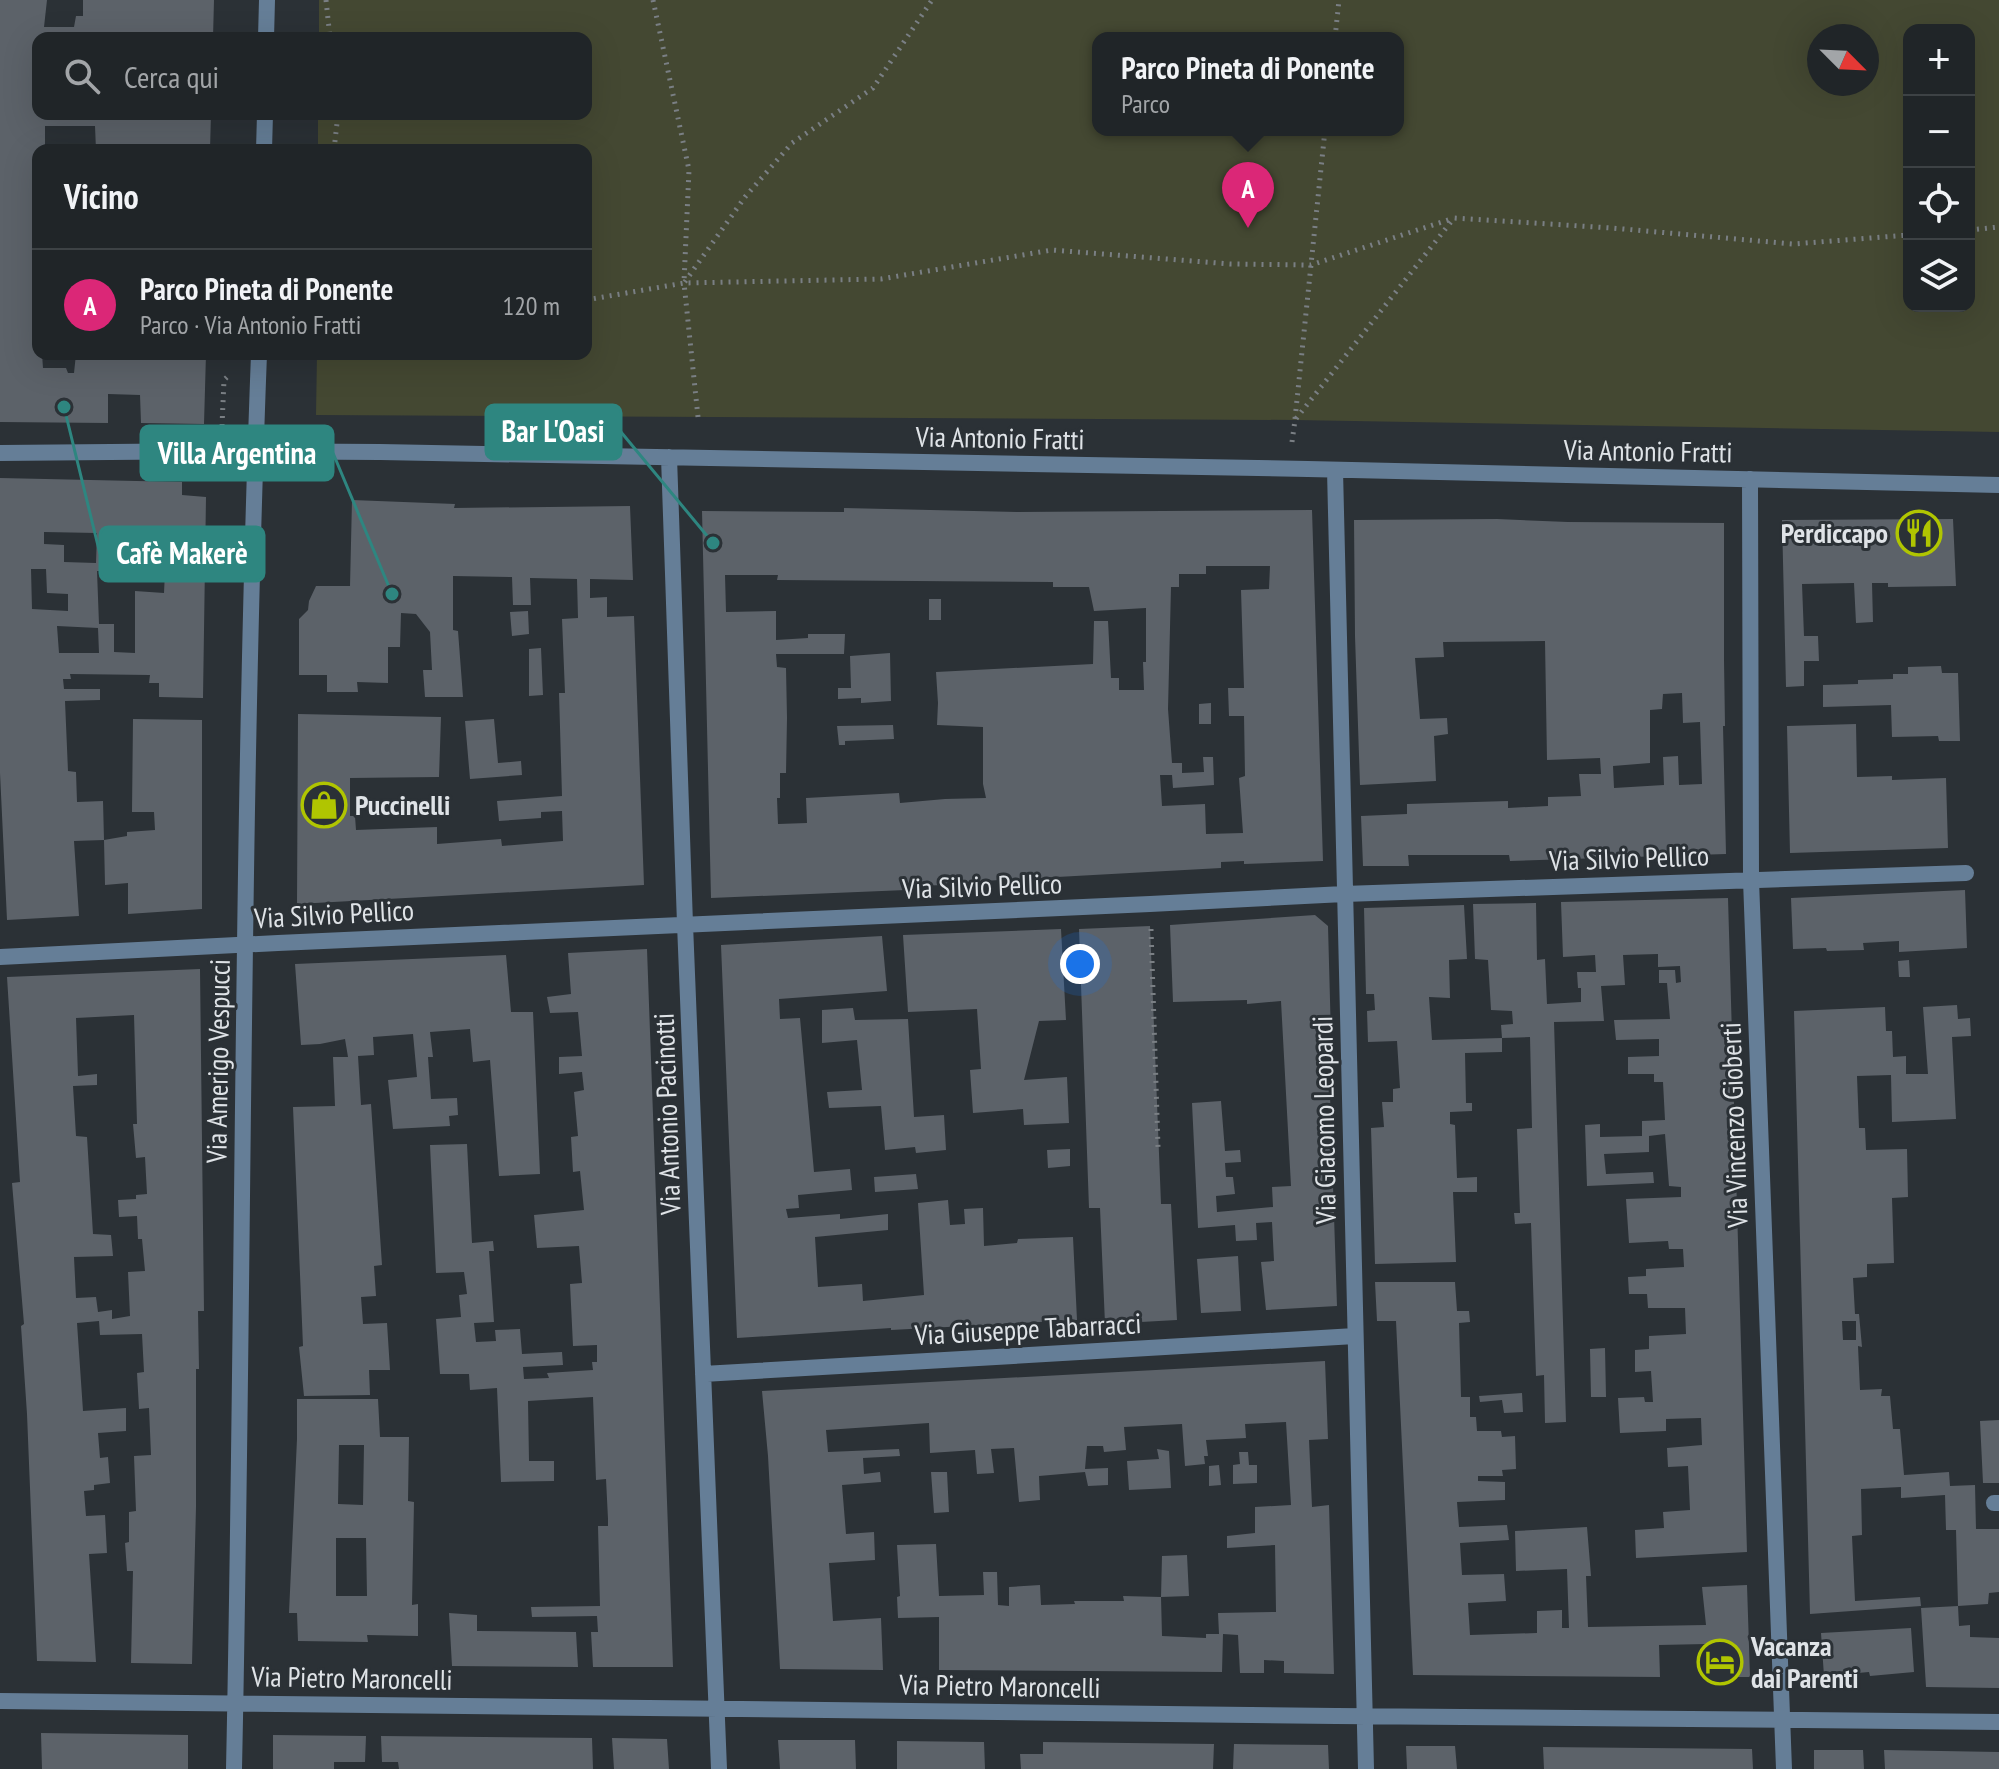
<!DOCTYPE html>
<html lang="it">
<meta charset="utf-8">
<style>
body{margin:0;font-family:"PT Sans Narrow",sans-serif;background:#2d3134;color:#f1f3f6}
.controls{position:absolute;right:24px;top:24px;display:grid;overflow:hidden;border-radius:16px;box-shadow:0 8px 32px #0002}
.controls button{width:72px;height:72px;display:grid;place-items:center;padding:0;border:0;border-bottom:2px solid #3d4245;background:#202528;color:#f1f3f6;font:40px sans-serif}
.compass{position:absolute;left:1807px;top:24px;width:72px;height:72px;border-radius:50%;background:#202528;box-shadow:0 8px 32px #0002;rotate:114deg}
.you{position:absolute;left:1080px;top:964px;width:28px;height:28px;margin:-20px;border:6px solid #fff;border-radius:50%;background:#1a73e8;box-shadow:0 0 0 12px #1a73e833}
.badge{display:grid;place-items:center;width:52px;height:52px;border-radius:50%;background:#db2777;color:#fff;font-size:26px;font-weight:700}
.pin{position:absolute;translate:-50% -66px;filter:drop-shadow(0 2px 4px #0008)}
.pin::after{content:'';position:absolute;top:42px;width:28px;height:24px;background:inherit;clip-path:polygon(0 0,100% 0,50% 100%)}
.popup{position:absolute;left:1092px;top:32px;width:312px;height:104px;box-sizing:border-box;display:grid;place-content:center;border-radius:16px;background:#202528;filter:drop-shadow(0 2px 6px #0005);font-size:26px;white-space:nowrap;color:#a2a5a8}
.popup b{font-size:30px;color:#f1f3f6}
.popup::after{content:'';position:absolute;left:50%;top:100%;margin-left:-16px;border:16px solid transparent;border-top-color:#202528}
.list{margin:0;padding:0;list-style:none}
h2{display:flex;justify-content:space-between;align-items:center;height:104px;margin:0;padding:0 32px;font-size:34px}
h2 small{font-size:26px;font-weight:400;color:#a2a5a8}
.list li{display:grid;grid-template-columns:52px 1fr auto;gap:24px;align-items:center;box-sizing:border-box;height:112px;padding:0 32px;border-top:2px solid #3d4245}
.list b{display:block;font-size:30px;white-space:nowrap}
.list p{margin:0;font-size:26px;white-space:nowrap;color:#a2a5a8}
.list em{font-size:26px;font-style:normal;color:#a2a5a8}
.icon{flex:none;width:44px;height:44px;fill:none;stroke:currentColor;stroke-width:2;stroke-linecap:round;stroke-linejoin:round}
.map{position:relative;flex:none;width:1999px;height:1769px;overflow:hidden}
.search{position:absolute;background:#202528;box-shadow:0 8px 32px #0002;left:32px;top:32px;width:560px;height:88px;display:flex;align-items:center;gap:20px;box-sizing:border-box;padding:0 28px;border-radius:16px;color:#a2a5a8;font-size:30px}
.panel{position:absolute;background:#202528;box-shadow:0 8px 32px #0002;left:32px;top:144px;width:560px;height:216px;border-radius:16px}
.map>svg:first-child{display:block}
.green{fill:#444832;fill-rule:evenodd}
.building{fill:#5c6269;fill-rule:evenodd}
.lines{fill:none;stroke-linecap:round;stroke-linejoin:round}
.path{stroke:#7a7f84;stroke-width:5;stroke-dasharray:2 6;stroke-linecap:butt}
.street{stroke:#657e97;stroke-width:16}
.labels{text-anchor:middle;stroke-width:6;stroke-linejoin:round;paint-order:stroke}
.street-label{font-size:28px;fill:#dfe3e7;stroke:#2b3136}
.poi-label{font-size:28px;font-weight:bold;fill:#dfe3e7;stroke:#2b3136;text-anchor:start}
.leader{fill:none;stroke:#2e8680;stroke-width:3}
.callout-dot{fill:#2e8680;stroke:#2b3136;stroke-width:3}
.callout{fill:#2e8680;stroke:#2e8680;stroke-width:3}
.callout-label{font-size:30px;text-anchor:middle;font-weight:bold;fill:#fff}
</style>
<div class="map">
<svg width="1999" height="1769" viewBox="0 0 1999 1769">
<rect width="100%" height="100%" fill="#2b3136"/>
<!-- green -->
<path class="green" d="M319 0H1999V432L1295 420 316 415 317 354H586V150H318V114H586V38H319ZM1909 30H1969V306H1909ZM1819 36H1867V84H1819ZM1098 38H1398V130H1098Z"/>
<!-- building -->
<path class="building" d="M0 0H47L44 27H74L76 16H83V0H214L213 38H38V114H211L210 150H96L95 126H45V150H38V354H42L43 368H66L68 373H74L76 354H206L204 424 141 423 140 395 108 394V423L0 422Z
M0 478 182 482V495L206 497 203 698 159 697V683H149L150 675 70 674 71 679H63L64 689H100V700L65 701 68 771 76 772 77 802 103 801 104 840 74 841 79 916 7 920 0 773ZM44 532 97 533 96 563 64 562V545L44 544ZM114 536 141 537 142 541H160V549L166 550 164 593 135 591V653L114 652V624H99L97 571H114ZM31 569H46L47 593 68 594V611L32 609ZM57 626 98 628 99 653H59Z
M352 500 455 504 454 508 630 506 633 580 590 579V598L607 597V617L634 616 644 885 297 904 298 714 441 717 439 777 350 778V816H355L356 830 437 827V844L501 839 502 846 563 841 562 811 541 812V818L499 821 497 801 562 796 559 693H565L562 619 578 618 577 579 530 578 531 605H513L512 577 453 576V630L458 631 463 697H425L423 670H432L430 632 416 614 401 613 400 647H388V683L357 682 358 692H327V675H299V619L308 610 309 601 316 586H350Z
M844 508 1017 512 1312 510 1323 861 1244 864V861L1221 862V868L947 883 946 885 910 886 906 890 711 898 702 511 844 512ZM1206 566H1270L1269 589 1241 590 1244 688H1228L1229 716H1244L1245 776 1239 778 1243 833 1206 834 1205 804 1162 806 1160 775H1172L1173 788 1214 785 1213 757H1203L1204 772 1182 773V763H1172L1168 709 1171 587H1179V574H1206ZM725 575H778L777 580 1053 582V587H1089L1094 611 1146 608V662H1143L1144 690H1119V678H1111L1108 621H1094L1093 664 936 672 938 703 937 725 983 727V784L986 798 945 799 900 803 899 793 806 798 807 823 778 824 777 798H780V773H786L787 718 786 668 777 667 776 654H844L845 634H808V638L776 640V611L726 612Z
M1497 519 1568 522 1724 523V660L1725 726H1723L1726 854 1510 861 1509 855H1408L1409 866H1363L1361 816 1407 814V804L1508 801V808L1548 806V797L1581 796 1579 774H1601L1600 758 1547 760 1545 641 1443 642 1444 657 1415 658 1420 719 1447 718 1448 734 1434 736 1436 781 1360 785 1355 636 1354 520ZM1682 693 1683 723 1700 722 1702 784 1679 785 1678 756 1663 757 1664 785 1614 788 1613 766 1650 763V710L1662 709 1663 694Z
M1953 519 1956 586 1888 587V583H1872L1873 622 1856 623 1854 583 1802 584 1804 636H1818L1819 661H1804V686L1786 687 1782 520Z
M929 599H941V620H929Z
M528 611 529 634 512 636 510 612Z
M541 648 543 695 529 696V649Z
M890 653 891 701 861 703V698L838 699V688H851L850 656Z
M1941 666 1942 673H1958L1960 741H1939L1938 736 1892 737 1891 705 1823 707V685L1858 684V680L1893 679V674H1908V667Z
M1211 703V724H1199V704Z
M133 719 202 720V909L128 914V883L105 885 104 840 127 836V832L155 830 154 812H132Z
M494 719 498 763 521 761 522 775 470 779 465 721Z
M1856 724 1857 777 1892 776V780L1946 778 1948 848 1790 853 1787 726Z
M893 725 894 739 845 741V745H839L837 726Z
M1965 890 1967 948 1899 952V941L1863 943 1864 950 1827 951 1826 948 1793 949 1791 898Z
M1728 898 1747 1552 1636 1558 1635 1530 1664 1528 1663 1512 1690 1510 1688 1466 1668 1467 1667 1448 1702 1445 1701 1418 1666 1419V1431L1620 1433 1618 1398 1644 1397 1645 1402H1653L1651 1371 1635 1372V1350L1649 1349V1336L1686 1334 1685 1308H1648L1647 1294H1629L1628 1277 1646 1276V1269L1684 1267 1683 1249H1669L1668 1241 1629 1243 1626 1199 1681 1197V1187L1669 1186 1665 1134 1649 1136V1152L1604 1154 1606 1174 1653 1172 1654 1183 1587 1186 1585 1125 1600 1124V1137L1642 1136V1121L1665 1120 1663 1082H1654V1074H1628V1057L1659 1056V1039L1616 1040 1614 1020 1670 1019 1667 983H1659V970H1675L1676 983 1681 982 1680 966 1658 967V954L1623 955 1625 985 1601 986 1604 1021 1554 1022 1566 1422 1545 1423 1544 1375 1536 1376 1531 1223 1515 1224 1514 1213H1520L1517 1129 1532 1128 1530 1037 1502 1038 1501 1025 1513 1024 1512 1011 1491 1010 1488 960 1475 959 1473 904 1536 903 1537 960 1545 959 1547 1004 1581 1002V988H1578L1577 972H1596L1595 955 1563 957 1561 902Z
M1464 905 1467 959 1449 960 1450 998 1429 997 1432 1040 1502 1038V1052L1465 1053 1466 1103H1472V1111L1450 1112V1124L1455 1125 1457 1178 1477 1177V1192H1453L1456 1262 1375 1264 1371 1128 1384 1127 1382 1102H1393V1089L1400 1088 1397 1041 1368 1042 1367 1011 1375 1010 1374 994H1366L1364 908Z
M1315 915 1328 926 1331 1037 1330 1095 1337 1306 1266 1310 1261 1262 1274 1261 1272 1222 1256 1223 1257 1240 1236 1241 1235 1225 1198 1228 1192 1103 1221 1101 1225 1151 1240 1150 1241 1162 1225 1163 1226 1177H1233L1235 1194 1216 1196 1217 1212 1273 1207 1272 1187 1291 1186 1281 1001 1247 1004V1000L1173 1002 1170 925Z
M1150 926 1161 1204H1171L1177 1320 1105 1324 1100 1208H1089L1079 929Z
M1061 929 1066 1020 1039 1021 1024 1080 1067 1077 1069 1123 1024 1125 1023 1109 973 1113 970 1070 981 1069 977 1009 908 1012 903 935Z
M882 936 887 991 779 999 780 1019 800 1018 814 1172 850 1169 852 1190 798 1195 799 1208 786 1209 788 1218 840 1214V1219L888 1214V1230L815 1237 818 1287 862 1284 863 1301 924 1295 918 1203 948 1200 950 1225 965 1224 964 1209 983 1208 984 1246 1017 1243 1018 1239 1073 1237 1077 1320 891 1330V1328L737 1338 721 945Z
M647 949 673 1667H593L591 1632H598L597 1616 532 1617 531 1607 600 1606 598 1526H608V1519L606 1479 596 1480 593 1397 528 1401 529 1461H554V1481L501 1482 497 1388 470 1390 469 1374H440L436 1319 461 1317 459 1295 467 1294 464 1272 436 1273 430 1145 467 1144 472 1243 493 1241 494 1251H489L494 1322 474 1323 476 1342 496 1341 495 1330 520 1329 522 1354 562 1352 563 1365 523 1367 524 1379 549 1378 547 1373 593 1370 592 1362H597V1345L573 1346 570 1284 582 1283 579 1246 537 1248 534 1215 584 1210 580 1171 573 1172 571 1137 578 1136 574 1092 584 1090 582 1072 559 1074V1057L582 1056 578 1012 550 1013 547 997 571 994 568 953Z
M506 955 511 1012H533L540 1174 499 1176 490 1060 473 1062 470 1029 430 1032 433 1057H428L431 1099 457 1098 458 1115 449 1116 450 1126 393 1129 388 1080 417 1077 413 1034 373 1037 374 1055 358 1056 361 1105 371 1104 382 1265 374 1266 376 1296 361 1297 363 1324 387 1323 390 1370H369L370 1395 304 1396 299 1347 303 1346 293 1107 335 1106 333 1057H348L345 1039 320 1044 301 1045 295 964Z
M1909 960 1910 977H1899L1898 961Z
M200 969 204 1311H198L199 1369H196V1507L192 1664 131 1663 133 1571H127L125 1543 129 1542V1512L136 1511 134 1456 151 1455 149 1408 139 1409 137 1373 144 1372 142 1334 100 1335 99 1321 77 1323 83 1411 126 1408V1431L98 1433 100 1458 108 1457 110 1483 94 1485V1490L84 1491 86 1516 105 1515 107 1553 89 1554 96 1662 37 1661 27 1414 21 1326 24 1324 12 1183 20 1182 7 977ZM134 1015 137 1124H133L136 1158 145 1157 147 1194 136 1195V1199L118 1200 119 1217 137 1216 138 1239H142L145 1271 128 1272 130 1316 112 1319V1310L98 1312 96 1297 76 1298 74 1257 113 1256 111 1235 93 1234 87 1137 76 1136 73 1086 97 1085V1074L78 1076 76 1018Z
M1957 1005 1958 1019 1970 1018 1971 1036 1952 1037 1956 1119 1892 1122 1891 1075 1857 1076 1859 1128H1865L1866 1150 1907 1149 1908 1197 1892 1198 1894 1263 1867 1264V1277L1853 1278 1855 1314H1859L1862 1347 1858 1346 1860 1390 1882 1389 1881 1396H1890L1893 1429H1900L1904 1475 1949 1472 1950 1486 1975 1485 1976 1529H1999V1592L1989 1593 1988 1604 1958 1606 1959 1626 1970 1625V1637L1999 1638V1688L1926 1687 1921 1608 1958 1606 1956 1530H1946L1945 1495 1901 1498V1487L1861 1489 1862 1535 1852 1536 1855 1601 1920 1597 1921 1606 1810 1614 1794 1011 1885 1007 1886 1031H1892L1893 1057 1906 1056V1074H1928L1923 1007ZM1842 1321H1856V1340H1843Z
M853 1008 855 1020 908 1019 914 1117 944 1115 946 1150 916 1153 915 1147 885 1150 881 1106 829 1108 827 1092 862 1090 857 1040 822 1043V1010Z
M1070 1149V1166L1048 1168 1047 1150Z
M916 1174 918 1189 875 1192 874 1177Z
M1238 1256 1241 1311 1201 1313 1197 1259Z
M1375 1282H1455L1457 1311H1469L1470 1322 1459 1323 1461 1397H1470V1417H1476L1477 1431H1501L1502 1437 1515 1436 1516 1469 1502 1470 1503 1476H1478V1481L1505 1482V1500L1457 1502 1459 1527 1507 1525 1509 1540 1460 1543 1462 1575 1504 1574 1506 1601 1468 1603 1470 1635 1537 1633V1611L1562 1610V1628H1569L1567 1569 1516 1571 1515 1531 1587 1527 1591 1576H1586L1588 1627 1706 1625 1702 1587 1747 1585 1750 1677H1709L1706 1644 1659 1645 1660 1677 1413 1675 1396 1321H1377Z
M1605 1348 1606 1397H1591L1590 1349Z
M1325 1361 1328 1439 1309 1440 1312 1507 1329 1505 1334 1674 1284 1673V1661L1264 1660V1673H1240L1238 1635 1223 1634 1222 1672 939 1670V1617L898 1618 897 1597 900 1596 897 1545 936 1544 939 1596 984 1595 983 1572H997L998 1605 1009 1606V1587L1040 1585 1041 1605 1075 1604 1074 1601H1124L1123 1596 1161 1597 1162 1636 1206 1638V1634H1219L1218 1613 1276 1612 1275 1545 1227 1548V1536L1255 1533V1507L1291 1505 1286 1422 1245 1424 1246 1438 1206 1440 1208 1456H1204L1205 1464 1185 1466 1182 1424 1124 1427 1126 1450 1104 1452 1103 1446H1087L1085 1469 1108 1468V1485L1088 1486 1085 1472 1039 1476 1040 1500 1019 1502 1014 1448 991 1449 994 1473 977 1474 975 1450 930 1453 929 1423 826 1430 828 1452 899 1449 900 1456 863 1458 864 1474 880 1472 881 1482 842 1485 846 1534 874 1532 875 1560 829 1563 833 1621 881 1618 883 1670 780 1669 768 1456 762 1391Z
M1522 1393 1523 1412 1504 1413 1502 1400 1480 1402 1479 1396Z
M297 1399H378L380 1437H409L408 1501 414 1502 412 1605 418 1604V1636L367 1635 368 1642 298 1641 297 1613H289L297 1439ZM339 1445H364L363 1505 338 1504ZM336 1538H366L367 1596H336Z
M1999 1420V1483H1983L1980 1421Z
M1157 1449 1169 1451 1171 1488 1129 1490 1127 1461 1159 1459Z
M1239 1452H1248L1249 1465H1257V1483L1233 1484V1465L1240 1464Z
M1219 1465 1221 1485 1209 1486V1466Z
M931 1472H947L949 1512 934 1513Z
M1187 1555 1189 1596 1161 1597 1162 1556Z
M449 1613 477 1615V1631L576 1632 578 1667 452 1666Z
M1911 1628 1914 1672 1870 1676 1869 1672 1824 1676 1821 1633Z
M41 1733 188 1735V1769H42Z
M273 1735 366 1736 365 1762H334V1769H273Z
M381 1736 592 1738 593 1769H399L398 1762H382Z
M612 1738 667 1739 669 1769H614Z
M778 1740H855L856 1769H780Z
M897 1741 984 1742 985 1769H897Z
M1043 1742 1214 1744 1213 1769H1021L1020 1754H1043Z
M1234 1744 1328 1745 1329 1769H1233Z
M1406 1746H1455L1457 1769H1407Z
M1543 1747 1752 1749 1753 1769H1544Z
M1814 1750H1863L1864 1769H1814Z
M1884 1750 1999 1752V1769H1885Z"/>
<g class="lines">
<!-- path -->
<path class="path" d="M326 0 330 38
M653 0 689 170 684 282
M1335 38 1339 0
M334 150 338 114
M1969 230 1999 227
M586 300 684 283 881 279 1052 250 1230 264 1311 265 1454 218
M698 417 684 283 745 197 792 143 873 88 932 0
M1295 419 1325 130
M222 426 224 380 230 374
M1292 442 1295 420 1454 218 1612 228 1793 244 1909 235
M1151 929 1158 1147"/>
<!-- street -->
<path class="street" d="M266 38 267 0
M264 150 265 114
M0 453 221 451 380 452 1308 469 1999 485
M669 457 685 924 719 1769
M1335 470 1366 1769
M1750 479 1751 880 1784 1769
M0 957 278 943 1150 904 1344 894 1966 873
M703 1374 1355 1336
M1994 1503H1999
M0 1701C445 1705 891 1711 1336 1716 1557 1719 1778 1718 1999 1722
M234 1769C244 1297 241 825 259 354"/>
</g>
<!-- icons -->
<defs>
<g id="restaurant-ring" transform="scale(2.3)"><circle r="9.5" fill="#2b3136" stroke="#b0c501" stroke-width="1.5"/><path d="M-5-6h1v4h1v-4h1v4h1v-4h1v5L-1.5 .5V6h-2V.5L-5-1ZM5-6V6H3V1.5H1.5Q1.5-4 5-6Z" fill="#b0c501"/></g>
<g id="shop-ring" transform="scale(2.3)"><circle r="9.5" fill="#2b3136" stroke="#b0c501" stroke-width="1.5"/><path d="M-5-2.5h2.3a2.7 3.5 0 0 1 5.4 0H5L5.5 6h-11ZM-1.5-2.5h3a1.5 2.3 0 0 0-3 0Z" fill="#b0c501"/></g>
<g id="hotel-ring" transform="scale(2.3)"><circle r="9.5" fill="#2b3136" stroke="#b0c501" stroke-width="1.5"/><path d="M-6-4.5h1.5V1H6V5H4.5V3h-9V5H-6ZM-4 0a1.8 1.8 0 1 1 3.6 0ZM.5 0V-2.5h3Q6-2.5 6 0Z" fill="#b0c501"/></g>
</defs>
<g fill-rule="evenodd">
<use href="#restaurant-ring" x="1919" y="533"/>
<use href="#shop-ring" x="324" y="805"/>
<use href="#hotel-ring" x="1720" y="1662"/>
</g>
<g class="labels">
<!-- street labels -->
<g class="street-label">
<text transform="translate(1000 438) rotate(1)" y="10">Via Antonio Fratti</text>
<text transform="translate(1648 451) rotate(1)" y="10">Via Antonio Fratti</text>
<text transform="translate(1629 858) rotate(-2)" y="10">Via Silvio Pellico</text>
<text transform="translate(982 886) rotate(-2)" y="10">Via Silvio Pellico</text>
<text transform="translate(334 914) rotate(-3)" y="10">Via Silvio Pellico</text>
<text transform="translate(218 1061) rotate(-89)" y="10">Via Amerigo Vespucci</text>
<text transform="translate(667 1114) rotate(-92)" y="10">Via Antonio Pacinotti</text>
<text transform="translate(1324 1120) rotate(-91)" y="10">Via Giacomo Leopardi</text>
<text transform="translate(1734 1125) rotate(-92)" y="10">Via Vincenzo Gioberti</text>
<text transform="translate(1028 1329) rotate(-3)" y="10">Via Giuseppe Tabarracci</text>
<text transform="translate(352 1678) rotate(1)" y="10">Via Pietro Maroncelli</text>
<text transform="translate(1000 1686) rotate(1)" y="10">Via Pietro Maroncelli</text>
</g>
<!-- poi labels -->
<g class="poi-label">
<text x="1888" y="543" text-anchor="end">Perdiccapo</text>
<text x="355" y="815">Puccinelli</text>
<text x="1751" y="1656">Vacanza<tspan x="1751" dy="32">dai Parenti</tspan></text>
</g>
</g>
<!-- callouts -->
<path class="leader" d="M713 543L621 432M392 594L333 453M64 407L100 554"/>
<g class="callout-dot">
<circle cx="713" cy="543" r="8"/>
<circle cx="392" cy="594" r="8"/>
<circle cx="64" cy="407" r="8"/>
</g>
<g class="callout">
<rect x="486" y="405" width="135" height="54" rx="8"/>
<rect x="141" y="426" width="192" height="54" rx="8"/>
<rect x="100" y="527" width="164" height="54" rx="8"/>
</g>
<g class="callout-label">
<text x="553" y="442">Bar L'Oasi</text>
<text x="237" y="464">Villa Argentina</text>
<text x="182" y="564">Cafè Makerè</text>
</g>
</svg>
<div class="controls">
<button>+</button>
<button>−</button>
<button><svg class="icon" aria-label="locate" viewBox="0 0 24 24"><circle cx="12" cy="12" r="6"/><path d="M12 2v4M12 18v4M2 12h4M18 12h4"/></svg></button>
<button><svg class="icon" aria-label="layers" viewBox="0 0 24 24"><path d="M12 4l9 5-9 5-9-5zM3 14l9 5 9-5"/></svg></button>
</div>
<svg class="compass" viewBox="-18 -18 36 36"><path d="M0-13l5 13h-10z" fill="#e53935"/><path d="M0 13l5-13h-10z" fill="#a2a5a8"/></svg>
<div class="you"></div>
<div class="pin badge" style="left:1248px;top:228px">A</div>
<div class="popup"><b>Parco Pineta di Ponente</b>Parco</div>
<div class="search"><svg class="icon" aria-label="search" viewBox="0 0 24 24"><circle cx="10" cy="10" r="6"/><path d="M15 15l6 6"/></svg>Cerca qui</div>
<section class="panel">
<h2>Vicino<small></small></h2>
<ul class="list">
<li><span class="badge">A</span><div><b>Parco Pineta di Ponente</b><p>Parco · Via Antonio Fratti</p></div><em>120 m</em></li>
</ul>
</section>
</div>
